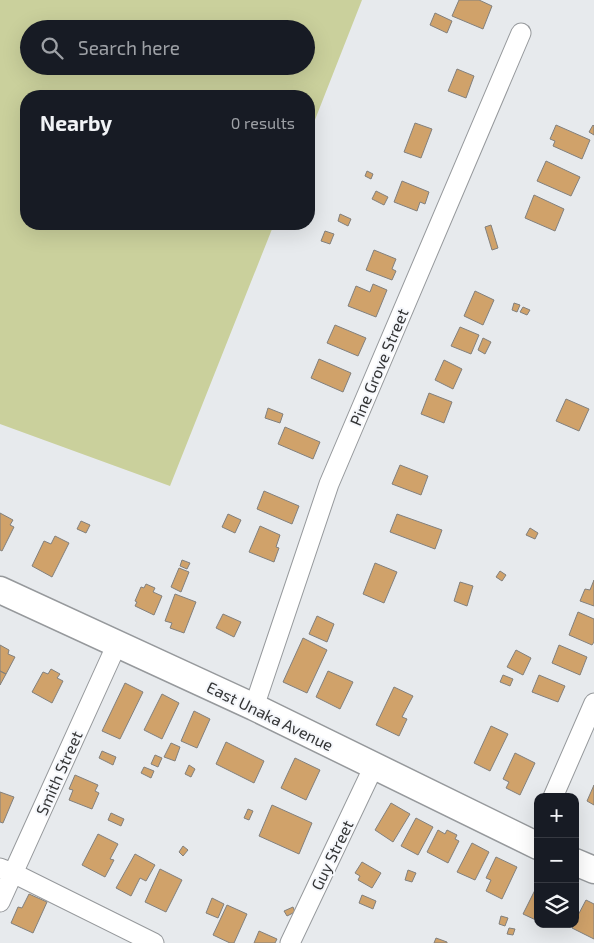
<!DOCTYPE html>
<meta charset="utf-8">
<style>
body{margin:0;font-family:"Exo 2",sans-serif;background:#20242c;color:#f1f3f6}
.controls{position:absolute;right:15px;bottom:15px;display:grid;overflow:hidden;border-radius:10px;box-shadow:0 5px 20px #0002}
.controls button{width:45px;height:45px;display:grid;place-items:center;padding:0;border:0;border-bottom:1px solid #363941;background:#171b24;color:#f1f3f6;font:25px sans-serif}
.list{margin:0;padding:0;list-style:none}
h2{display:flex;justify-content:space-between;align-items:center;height:65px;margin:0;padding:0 20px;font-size:21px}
h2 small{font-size:16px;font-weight:400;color:#9ea1a6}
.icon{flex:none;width:28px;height:28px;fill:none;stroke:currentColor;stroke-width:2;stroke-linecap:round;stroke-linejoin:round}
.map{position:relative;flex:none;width:594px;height:943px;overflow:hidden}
.search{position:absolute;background:#171b24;box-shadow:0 5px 20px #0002;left:20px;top:20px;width:295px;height:55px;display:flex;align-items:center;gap:12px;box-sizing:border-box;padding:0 18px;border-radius:28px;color:#9ea1a6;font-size:19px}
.panel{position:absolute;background:#171b24;box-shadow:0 5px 20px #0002;left:20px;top:90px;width:295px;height:140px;border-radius:20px}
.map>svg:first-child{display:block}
.green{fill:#cad09c;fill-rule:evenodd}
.building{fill:#d0a26a;stroke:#82807d}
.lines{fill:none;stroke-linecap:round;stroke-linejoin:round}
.street-casing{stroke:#96999c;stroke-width:21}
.secondary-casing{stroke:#96999c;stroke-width:29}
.street{stroke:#fff;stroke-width:19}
.secondary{stroke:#fff;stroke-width:26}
.labels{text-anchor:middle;stroke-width:4;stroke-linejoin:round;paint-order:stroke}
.street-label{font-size:16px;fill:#343536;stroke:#f5f7fb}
</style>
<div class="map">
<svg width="594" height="943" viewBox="0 0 594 943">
<rect width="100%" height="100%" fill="#e7eaed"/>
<!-- green -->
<path class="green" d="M0 0H362L309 135V96H26V224H274L170 486 0 424ZM29 29H306V66H29Z"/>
<!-- building -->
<path class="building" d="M459 0H479L492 6 483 29 452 16Z
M435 13 452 21 447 33 430 25Z
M457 69 474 76 466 98 448 91Z
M415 123 432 129 421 158 404 152Z
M556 125 590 140 582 159 553 146 555 141 550 139Z
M593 125 594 126V135L589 132Z
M546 161 580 177 571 196 537 181Z
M367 171 373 174 371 179 365 176Z
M402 181 429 192 425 204 420 202 417 211 394 202Z
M376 191 388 197 384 205 372 199Z
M534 195 564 209 555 231 525 218Z
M340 214 351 219 348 226 338 221Z
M491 225 498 248 492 250 485 227Z
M325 231 334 234 330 244 321 241Z
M374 250 396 259 392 269 396 271 392 280 366 270Z
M373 284 387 290 376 317 348 306 356 286 370 292Z
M475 291 494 300 483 325 464 316Z
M514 303 520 305 517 312 512 310Z
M523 307 530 310 527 315 520 312Z
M335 325 366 338 358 356 327 343Z
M460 327 479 335 471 354 451 346Z
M483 338 491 342 485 354 478 350Z
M319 359 351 373 343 392 311 378Z
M444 360 462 369 453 389 435 380Z
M429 393 452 402 444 423 421 414Z
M566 399 589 409 579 431 556 421Z
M268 408 283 414 280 423 265 418Z
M285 427 320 442 313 459 278 444Z
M400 465 428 476 421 495 392 484Z
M264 491 299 506 292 524 257 509Z
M0 513 13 520 10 525 14 527 2 551 0 550Z
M228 514 241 520 235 533 222 527Z
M397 514 442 530 435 549 390 532Z
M81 521 90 525 86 533 77 529Z
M260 526 280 535 276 547 279 548 274 562 249 552Z
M530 528 538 533 535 539 526 535Z
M55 536 69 543 52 577 32 566 44 541 51 544Z
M182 560 190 563 187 569 180 566Z
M375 563 397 572 384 603 363 594Z
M179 568 189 572 181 592 171 587Z
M500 571 506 575 502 581 496 577Z
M594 580V606L580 601 585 589 590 590Z
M460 582 473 586 467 606 454 601Z
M146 584 155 588 153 592 162 596 154 615 135 606 137 602 135 601 141 587 144 588Z
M175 594 196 602 184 633 170 628 172 623 165 621Z
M578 612 594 619V642L592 645 569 635Z
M223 614 241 622 234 637 216 628Z
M317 616 334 624 327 642 309 634Z
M303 638 327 650 307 693 283 682Z
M0 645 9 650 8 654 15 657 6 674 0 671Z
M559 645 587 657 580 675 552 663Z
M516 650 531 658 523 675 507 667Z
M51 669 60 674 57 678 63 681 52 703 32 692 43 672 48 674Z
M0 671 6 674 0 685Z
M328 671 353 682 340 709 316 697Z
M503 675 513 679 510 686 500 682Z
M539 675 565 686 558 702 532 692Z
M125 683 143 692 120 739 102 731Z
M394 687 413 696 402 717 407 719 399 736 376 725Z
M162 694 179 703 162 739 144 730Z
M194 711 210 719 197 748 181 741Z
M491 726 508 734 490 771 474 763Z
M226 742 264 761 254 783 216 764Z
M171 743 180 747 175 761 164 757Z
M102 751 116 757 113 765 99 758Z
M515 753 535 763 520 795 506 788 509 782 503 779Z
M155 755 162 758 158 767 151 764Z
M295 758 320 770 306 800 281 788Z
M189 765 195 769 191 777 185 774Z
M144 767 154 771 151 778 141 773Z
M75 775 98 785 95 791 99 793 92 809 69 800 73 790 69 789Z
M594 785V805L587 801Z
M0 792 14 797 3 823 0 822Z
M391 803 410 814 393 842 375 830Z
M272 805 312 823 299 854 259 836Z
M248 809 253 811 249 820 244 818Z
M111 813 124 819 121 826 108 820Z
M416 818 433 827 418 855 401 846Z
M438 830 445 834 447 830 457 835 455 839 459 841 448 863 427 852Z
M98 834 118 844 110 859 114 860 105 877 82 865Z
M472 843 489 852 475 880 457 872Z
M183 846 188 850 183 856 179 852Z
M135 854 155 865 146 881 140 878 131 896 116 888Z
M496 857 517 867 502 899 486 891 491 880 486 878Z
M362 862 381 873 372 888 358 880 360 876 355 873Z
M160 869 182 880 166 912 145 902Z
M408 870 416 873 412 882 405 880Z
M538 884V921L523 914Z
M29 894 47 902 33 933 11 923 18 907 22 908Z
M362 895 376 901 373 909 359 903Z
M212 898 224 904 218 918 206 913Z
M586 900 594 904V939L572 928 575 924V921Z
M227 905 247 914 234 943H230L213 935Z
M293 907 295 912 287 916 284 911Z
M501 916 508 918 505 926 499 924Z
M509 928 515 929 513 935 507 934Z
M259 931 277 939 275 943H254Z
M436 938 447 942V943H434Z"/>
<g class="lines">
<!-- street casing -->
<g class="street-casing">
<path id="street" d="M254 707 329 484 521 33
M553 797 594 703
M0 868 13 873 154 943
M0 902 117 644
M290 943 374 766"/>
</g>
<!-- secondary casing -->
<g class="secondary-casing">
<path id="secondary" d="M0 590 254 707 538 846
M575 862 594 870"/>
</g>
<!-- street -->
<use href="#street" class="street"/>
<!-- secondary -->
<use href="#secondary" class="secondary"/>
</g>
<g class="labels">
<!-- street labels -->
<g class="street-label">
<text transform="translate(379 367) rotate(-67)" y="6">Pine Grove Street</text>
<text transform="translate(270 716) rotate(26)" y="6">East Unaka Avenue</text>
<text transform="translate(59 773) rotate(-66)" y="6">Smith Street</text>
<text transform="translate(332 855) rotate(-64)" y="6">Guy Street</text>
</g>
</g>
</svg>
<div class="controls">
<button>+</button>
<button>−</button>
<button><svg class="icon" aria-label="layers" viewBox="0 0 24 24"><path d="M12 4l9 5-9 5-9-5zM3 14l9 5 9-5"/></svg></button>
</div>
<div class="search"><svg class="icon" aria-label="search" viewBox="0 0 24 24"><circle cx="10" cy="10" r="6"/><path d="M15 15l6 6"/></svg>Search here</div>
<section class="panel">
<h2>Nearby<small>0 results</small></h2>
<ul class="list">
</ul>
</section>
</div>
